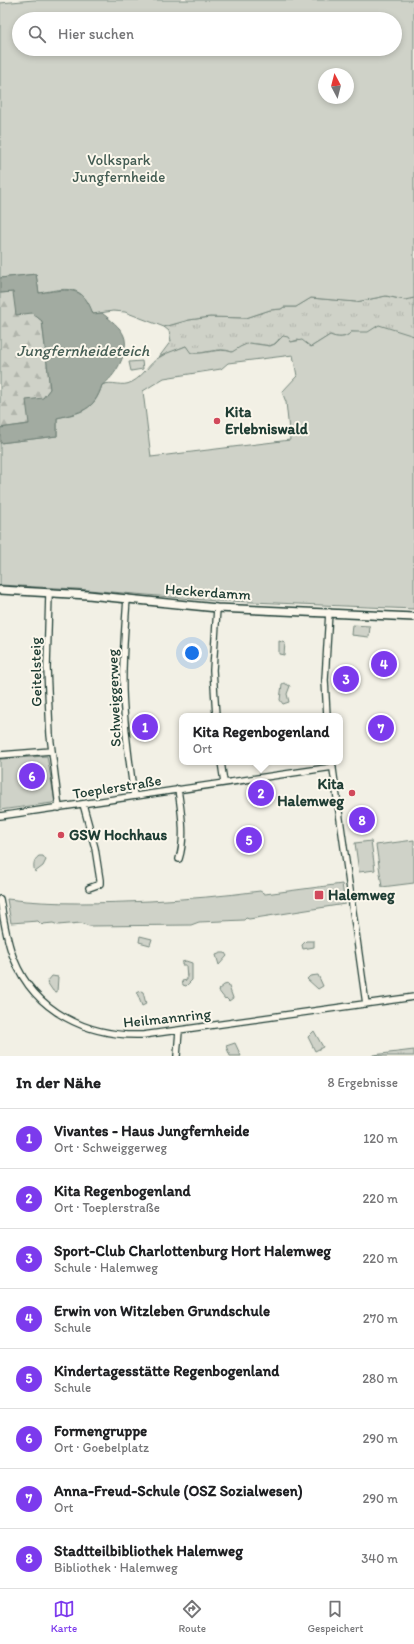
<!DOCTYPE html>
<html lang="de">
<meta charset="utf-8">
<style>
body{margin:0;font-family:Itim,sans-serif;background:#f2f2f2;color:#202124}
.compass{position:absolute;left:318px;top:68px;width:36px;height:36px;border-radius:50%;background:#fff;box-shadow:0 2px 6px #0003;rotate:353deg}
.you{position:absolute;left:192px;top:653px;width:14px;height:14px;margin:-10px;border:3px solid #fff;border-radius:50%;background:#1a73e8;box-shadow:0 0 0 6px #1a73e833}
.badge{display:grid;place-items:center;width:26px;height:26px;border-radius:50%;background:#7c3aed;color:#fff;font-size:13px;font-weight:700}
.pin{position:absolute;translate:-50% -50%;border:2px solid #fff;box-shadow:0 1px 4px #0006}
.popup{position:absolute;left:179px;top:713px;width:164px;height:52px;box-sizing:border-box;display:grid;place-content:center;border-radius:8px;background:#fff;filter:drop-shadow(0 1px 3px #0005);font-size:13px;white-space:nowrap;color:#757577}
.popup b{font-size:15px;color:#202124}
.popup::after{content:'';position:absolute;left:50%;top:100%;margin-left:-8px;border:8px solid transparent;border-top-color:#fff}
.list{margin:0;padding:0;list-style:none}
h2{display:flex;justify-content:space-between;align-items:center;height:52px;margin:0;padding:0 16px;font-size:17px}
h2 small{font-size:13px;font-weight:400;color:#757577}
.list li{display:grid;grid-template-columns:26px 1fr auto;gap:12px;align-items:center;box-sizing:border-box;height:60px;padding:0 16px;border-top:1px solid #e0e0e0}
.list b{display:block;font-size:15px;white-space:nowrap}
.list p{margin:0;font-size:13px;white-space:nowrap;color:#757577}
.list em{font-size:13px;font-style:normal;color:#757577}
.icon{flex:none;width:22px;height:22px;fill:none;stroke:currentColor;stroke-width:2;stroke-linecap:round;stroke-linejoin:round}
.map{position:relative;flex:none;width:414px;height:1056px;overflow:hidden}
.search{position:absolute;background:#fff;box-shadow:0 2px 6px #0003;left:12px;right:12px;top:12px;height:44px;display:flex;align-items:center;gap:10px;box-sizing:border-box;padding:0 14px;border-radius:22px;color:#757577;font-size:15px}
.sheet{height:532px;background:#fff}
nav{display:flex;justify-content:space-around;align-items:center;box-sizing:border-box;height:56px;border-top:1px solid #e0e0e0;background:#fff;font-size:11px;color:#757577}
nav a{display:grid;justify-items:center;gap:2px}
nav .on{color:#7c3aed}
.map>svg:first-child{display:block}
.grass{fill:url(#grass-tufts);stroke:#77887e}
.forest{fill:url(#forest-firs);stroke:#77887e}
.green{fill:#cfd2c8;stroke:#77887e;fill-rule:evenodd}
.water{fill:#a2aba1;stroke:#6e7f75}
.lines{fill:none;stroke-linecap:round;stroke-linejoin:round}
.minor-casing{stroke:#1f3d34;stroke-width:8}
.tertiary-casing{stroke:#1f3d34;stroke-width:10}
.minor{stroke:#fbf7ec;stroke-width:5.5}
.tertiary{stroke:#fbf7ec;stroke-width:7}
.poi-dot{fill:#d1495b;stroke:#fbf7ec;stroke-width:1.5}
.labels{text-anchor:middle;stroke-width:4;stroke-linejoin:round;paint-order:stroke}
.park-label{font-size:15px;fill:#425b52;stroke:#fbf7ec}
.poi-label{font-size:15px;font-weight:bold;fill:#1f3d34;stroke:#fbf7ec;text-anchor:start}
.street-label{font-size:15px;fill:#1f3d34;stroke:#fbf7ec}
.water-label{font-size:16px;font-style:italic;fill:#465e55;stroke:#fbf7ec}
</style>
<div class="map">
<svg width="414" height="1056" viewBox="0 0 414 1056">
<defs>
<pattern id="grass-tufts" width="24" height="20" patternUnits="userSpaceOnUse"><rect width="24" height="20" fill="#cfd2c8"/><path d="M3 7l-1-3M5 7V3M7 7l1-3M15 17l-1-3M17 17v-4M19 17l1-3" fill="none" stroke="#b1b5ac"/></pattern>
<pattern id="forest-firs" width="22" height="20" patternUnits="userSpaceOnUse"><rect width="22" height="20" fill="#cfd2c8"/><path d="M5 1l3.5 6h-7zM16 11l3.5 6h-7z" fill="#b1b5ac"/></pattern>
</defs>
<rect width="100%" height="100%" fill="#f2f0e5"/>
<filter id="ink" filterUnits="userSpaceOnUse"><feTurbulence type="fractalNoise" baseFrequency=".025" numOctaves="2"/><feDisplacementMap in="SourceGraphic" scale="8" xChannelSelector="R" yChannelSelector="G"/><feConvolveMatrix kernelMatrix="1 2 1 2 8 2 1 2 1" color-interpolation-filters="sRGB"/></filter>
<g filter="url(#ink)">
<!-- grass -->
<path class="grass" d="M386 296 405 300 414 298V336L351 332C346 339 337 338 330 335L311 347 298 340 291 342 279 339C271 350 266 344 256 344 249 344 239 350 232 352 219 346 204 355 190 353L186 346 159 357 171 341 169 331 164 327 189 320 210 317 246 318 270 310 281 309 284 307H296L311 298 356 302Z
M186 961 192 963V980L186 986 183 985 182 981 187 980 186 965H182V962Z
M414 1050V1056H372L373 1055Z"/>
<!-- forest -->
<path class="forest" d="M13 292 32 313 42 321 50 389 43 398 29 424 0 428V293Z"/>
<!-- green -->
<path class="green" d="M34 0H414V298L405 300 386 296 356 302 311 298 296 307H284L281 309 270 310 246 318 210 317 189 320 164 327 125 312 113 311 93 314C90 308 87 299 82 295 71 285 52 291 39 293L36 274 0 278V3ZM19 19H395V49H19ZM324 74H348V98H324Z
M379 325 414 336V609L229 601H216L77 589 0 585V443L57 436V418C81 413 95 410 102 385 113 380 121 388 132 382 144 376 149 363 160 357 167 352 177 350 186 346L191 353C205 355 218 347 232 352L240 347 249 343 270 346 275 344 283 336 288 337 291 342 302 340 311 347 330 335C337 338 346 339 351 332H368ZM293 355 297 376 282 392 286 402 290 440 151 457 143 391 164 378 221 369 228 363Z
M142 361 143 369 131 371 129 362Z
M352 625 370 626 369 637 351 635Z
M279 641 285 643 284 655 279 654Z
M284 683 290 686 287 694 289 702 283 704 280 700 282 684Z
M47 756 55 801 52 803 0 810V759Z
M414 840V883L382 887 376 845Z
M371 841 375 870 359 872 355 843Z
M39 856H43L46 860 43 866 35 872C33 866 33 860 39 856Z
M342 884 345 904 249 919 246 918 244 920 199 922 191 925 89 926 81 923 58 925 53 923 43 924 42 925 38 921 11 923 7 899C55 905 102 903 150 901 187 899 224 896 260 891L265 894Z
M140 936 152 939 150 945 139 942Z
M306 941H314V947L303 949 302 945Z
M221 953H225L227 956 219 965 216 955Z
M318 975 323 986 318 989 307 979 310 976Z
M52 976 58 977 57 992 53 991 47 982Z
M228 984 233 998 229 1001 226 998 225 999 218 990 224 985Z
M141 991 143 992 146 1004 142 1006 137 993Z
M314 1031 323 1047 315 1051 308 1037Z
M235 1043 241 1056H230L226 1046Z"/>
<!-- water -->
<path class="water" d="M36 274 39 293C65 290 83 283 93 314L102 313C109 319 121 327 124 336 130 350 115 378 102 385 94 411 81 412 57 418V436L0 443V428L29 424 26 400 43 398 50 389 42 321 32 313 16 315 13 292 0 293V278Z"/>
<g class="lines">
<!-- minor casing -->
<g class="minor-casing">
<path id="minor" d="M49 593 47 668 50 735 59 808
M127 598C125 629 122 660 123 691 124 726 129 761 134 796
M216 716 213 670 217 608
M327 716 325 680 329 612
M0 755 51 751
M221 762 224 782
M332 762 366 1004
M178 789C181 811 186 837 179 859
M83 804 95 848 100 880V884L89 888
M0 816 333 767
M0 899C4 920 6 940 14 959 35 1012 88 1037 143 1035L414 997
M177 1056 179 1031"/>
</g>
<!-- tertiary casing -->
<g class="tertiary-casing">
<path id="tertiary" d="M0 590 88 595 217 608 414 617"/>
</g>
<!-- minor -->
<use href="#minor" class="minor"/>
<!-- tertiary -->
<use href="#tertiary" class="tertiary"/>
</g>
</g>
<!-- markers -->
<g class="poi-dot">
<circle cx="217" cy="421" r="4"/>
<circle cx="352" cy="793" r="4"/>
<circle cx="61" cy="835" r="4"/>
<rect x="314" y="890" width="10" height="10" rx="2"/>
</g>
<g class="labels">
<!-- park labels -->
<g class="park-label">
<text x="119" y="165">Volkspark<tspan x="119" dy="17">Jungfernheide</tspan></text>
</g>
<!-- poi labels -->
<g class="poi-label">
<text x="225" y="417">Kita<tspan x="225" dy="17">Erlebniswald</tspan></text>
<text x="344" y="789" text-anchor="end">Kita<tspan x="344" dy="17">Halemweg</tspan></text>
<text x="69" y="840">GSW Hochhaus</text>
<text x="328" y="900">Halemweg</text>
</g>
<!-- street labels -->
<g class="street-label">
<text transform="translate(208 592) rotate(4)" y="5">Heckerdamm</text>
<text transform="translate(36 672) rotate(-91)" y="5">Geitelsteig</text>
<text transform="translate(114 698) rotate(-92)" y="5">Schweiggerweg</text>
<text transform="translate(117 787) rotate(-9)" y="5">Toeplerstraße</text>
<text transform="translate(167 1018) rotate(-6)" y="5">Heilmannring</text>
</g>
<!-- water labels -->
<g class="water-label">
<text x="83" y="356">Jungfernheideteich</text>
</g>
</g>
</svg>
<svg class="compass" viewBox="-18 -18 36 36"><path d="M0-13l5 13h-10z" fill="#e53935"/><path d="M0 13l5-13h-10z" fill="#757577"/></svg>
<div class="you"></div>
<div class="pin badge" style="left:145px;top:727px">1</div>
<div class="pin badge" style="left:261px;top:793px">2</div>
<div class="popup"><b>Kita Regenbogenland</b>Ort</div>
<div class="pin badge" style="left:346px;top:679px">3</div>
<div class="pin badge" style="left:384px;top:664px">4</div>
<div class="pin badge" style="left:249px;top:840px">5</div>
<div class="pin badge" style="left:32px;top:776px">6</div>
<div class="pin badge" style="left:381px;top:728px">7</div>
<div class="pin badge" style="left:362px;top:820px">8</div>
<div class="search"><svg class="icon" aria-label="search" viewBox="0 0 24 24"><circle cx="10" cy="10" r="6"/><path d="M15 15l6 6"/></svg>Hier suchen</div>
</div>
<section class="sheet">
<h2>In der Nähe<small>8 Ergebnisse</small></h2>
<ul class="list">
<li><span class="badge">1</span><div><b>Vivantes - Haus Jungfernheide</b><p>Ort · Schweiggerweg</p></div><em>120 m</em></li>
<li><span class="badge">2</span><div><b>Kita Regenbogenland</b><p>Ort · Toeplerstraße</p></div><em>220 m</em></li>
<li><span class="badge">3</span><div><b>Sport-Club Charlottenburg Hort Halemweg</b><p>Schule · Halemweg</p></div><em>220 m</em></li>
<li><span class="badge">4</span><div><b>Erwin von Witzleben Grundschule</b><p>Schule</p></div><em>270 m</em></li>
<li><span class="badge">5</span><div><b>Kindertagesstätte Regenbogenland</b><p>Schule</p></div><em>280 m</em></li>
<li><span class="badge">6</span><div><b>Formengruppe</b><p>Ort · Goebelplatz</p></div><em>290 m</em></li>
<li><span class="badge">7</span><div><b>Anna-Freud-Schule (OSZ Sozialwesen)</b><p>Ort</p></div><em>290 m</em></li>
<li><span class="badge">8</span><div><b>Stadtteilbibliothek Halemweg</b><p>Bibliothek · Halemweg</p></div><em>340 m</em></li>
</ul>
</section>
<nav>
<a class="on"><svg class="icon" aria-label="map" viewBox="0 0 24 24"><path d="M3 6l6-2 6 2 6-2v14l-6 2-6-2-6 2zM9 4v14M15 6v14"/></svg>Karte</a>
<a><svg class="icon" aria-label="directions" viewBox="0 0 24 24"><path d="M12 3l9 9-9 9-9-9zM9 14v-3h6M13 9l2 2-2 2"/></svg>Route</a>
<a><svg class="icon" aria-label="saved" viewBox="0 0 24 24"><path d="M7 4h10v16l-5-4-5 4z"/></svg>Gespeichert</a>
</nav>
